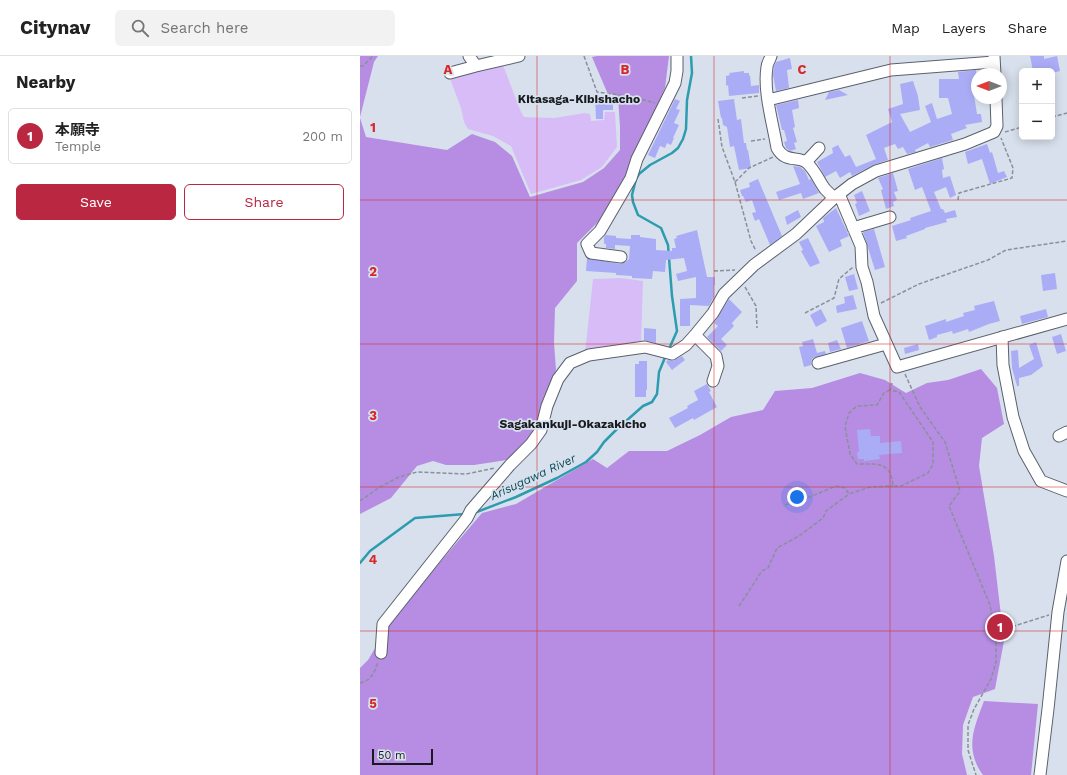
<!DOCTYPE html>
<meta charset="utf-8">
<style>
body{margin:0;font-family:"Work Sans","Noto Sans JP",sans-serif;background:#f2f2f2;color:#222}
.controls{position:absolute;right:12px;top:12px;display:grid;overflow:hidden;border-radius:6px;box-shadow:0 2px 10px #0003}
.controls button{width:36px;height:36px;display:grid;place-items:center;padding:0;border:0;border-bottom:1px solid #e0e0e0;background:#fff;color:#222;font:20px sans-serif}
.compass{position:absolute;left:611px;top:12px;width:36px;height:36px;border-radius:50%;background:#fff;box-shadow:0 2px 10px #0003;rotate:270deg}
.scale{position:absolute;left:12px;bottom:10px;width:61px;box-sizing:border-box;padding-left:4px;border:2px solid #171a1e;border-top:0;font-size:11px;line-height:14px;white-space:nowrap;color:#171a1e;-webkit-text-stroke:3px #d8e0ed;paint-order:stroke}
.you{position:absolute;left:437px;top:441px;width:14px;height:14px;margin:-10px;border:3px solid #fff;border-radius:50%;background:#1a73e8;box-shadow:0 0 0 6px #1a73e833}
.badge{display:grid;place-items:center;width:26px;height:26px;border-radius:50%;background:#b92740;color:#fff;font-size:13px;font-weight:700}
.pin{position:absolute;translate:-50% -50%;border:2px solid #fff;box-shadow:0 1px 4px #0006}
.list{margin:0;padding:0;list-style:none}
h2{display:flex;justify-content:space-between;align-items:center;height:52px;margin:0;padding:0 16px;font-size:17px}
h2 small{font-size:13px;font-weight:400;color:#767676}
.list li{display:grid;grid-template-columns:26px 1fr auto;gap:12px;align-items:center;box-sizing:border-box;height:56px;margin:0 8px 8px;padding:0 8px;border:1px solid #e0e0e0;border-radius:6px}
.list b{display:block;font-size:15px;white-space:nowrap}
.list p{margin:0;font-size:13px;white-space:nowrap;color:#767676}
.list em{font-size:13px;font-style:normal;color:#767676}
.actions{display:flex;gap:8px;padding:12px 16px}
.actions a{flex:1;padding:9px 0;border:1px solid #b92740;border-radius:6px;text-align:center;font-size:14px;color:#b92740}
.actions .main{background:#b92740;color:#fff}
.icon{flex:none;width:22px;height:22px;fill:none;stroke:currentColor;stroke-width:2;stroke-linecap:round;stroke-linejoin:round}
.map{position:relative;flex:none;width:707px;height:719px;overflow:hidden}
header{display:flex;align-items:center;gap:24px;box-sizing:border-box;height:56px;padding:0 20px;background:#fff;border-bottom:1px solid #e0e0e0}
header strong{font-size:19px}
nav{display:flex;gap:22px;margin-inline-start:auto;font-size:14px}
.search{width:280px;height:36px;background:#f2f2f2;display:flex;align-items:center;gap:10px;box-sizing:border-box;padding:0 14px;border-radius:6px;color:#767676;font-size:15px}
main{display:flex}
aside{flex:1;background:#fff}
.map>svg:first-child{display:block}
.green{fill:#d8bcf8}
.forest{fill:#b68de2}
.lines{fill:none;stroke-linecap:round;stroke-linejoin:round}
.stream{stroke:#2d9cae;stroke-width:2.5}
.building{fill:#aaadf5}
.minor-casing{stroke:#5a616c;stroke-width:13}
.path{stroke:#8a909a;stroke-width:1.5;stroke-dasharray:4 2;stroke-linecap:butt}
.minor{stroke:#fff;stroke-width:11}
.grid{fill:none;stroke:#d62828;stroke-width:1;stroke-opacity:0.55}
.labels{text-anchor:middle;stroke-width:3.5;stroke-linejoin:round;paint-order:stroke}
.neighbourhood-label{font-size:12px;font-weight:bold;fill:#171a1e;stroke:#d8e0ed}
.water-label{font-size:12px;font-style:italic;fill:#074c56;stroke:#d8e0ed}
.grid-label{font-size:13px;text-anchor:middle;font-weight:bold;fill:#d62828;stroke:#d8e0ed;stroke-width:3.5;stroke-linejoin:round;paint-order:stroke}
</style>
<header>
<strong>Citynav</strong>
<div class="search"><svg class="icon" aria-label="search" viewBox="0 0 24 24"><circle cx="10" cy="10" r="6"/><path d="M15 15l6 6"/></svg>Search here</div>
<nav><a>Map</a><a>Layers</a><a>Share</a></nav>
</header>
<main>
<aside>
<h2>Nearby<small></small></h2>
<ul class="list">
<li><span class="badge">1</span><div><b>本願寺</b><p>Temple</p></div><em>200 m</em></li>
</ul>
<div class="actions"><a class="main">Save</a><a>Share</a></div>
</aside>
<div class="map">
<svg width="707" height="719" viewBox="0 0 707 719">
<rect width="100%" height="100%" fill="#d8e0ed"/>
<!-- green -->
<path class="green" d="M143 9 161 56 164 61 194 62 225 57 230 58 231 65 244 64 245 56H255L257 91 242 111 221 124 171 138 151 90 133 80 108 73 104 66 101 52 89 20Z
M261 222 283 225 281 288 225 297 233 223Z"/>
<!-- forest -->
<path class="forest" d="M0 0H18L14 6 0 61Z
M237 0H309L305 32 267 120 238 166 217 187V225L195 252 194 287 196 314 183 343 178 364 171 383 154 403 114 409H86L73 405 57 410 31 442 0 458V62L6 81 87 94 112 78 135 86 152 100 170 141 223 126 244 112 260 94V71L258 41 247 36 232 1Z
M621 313 637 332 644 368 622 382 619 410 634 500 644 585 635 633 613 641 603 669 602 698 607 719H0V612L8 604 35 559 122 457 156 448 233 403 247 412 269 395H307L340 379 371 361 403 354 415 335 452 332 500 317 525 324 546 337 567 327 588 324Z
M624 645 678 648 671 719H623C604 693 614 672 624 645Z"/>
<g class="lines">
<!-- stream -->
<path class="stream" d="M309 293 317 275 312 240 308 189 301 172 278 159 273 146 272 139 276 123 279 118 290 109 312 97 318 92 323 83 326 73 327 44 332 17 331 0
M114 457 156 441 197 422 226 406 237 396 244 386 257 373 283 350 292 346 297 338 299 316 306 299
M0 507 10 495 55 462 105 458"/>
</g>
<!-- building -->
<path class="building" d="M670 0H684V3L697 0 700 15 692 17V15H673Z
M430 2 432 13 427 14 429 32 416 35 413 19 414 10 416 6Z
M616 14 617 38 614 39 617 58H621L622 66 605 69 607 72 591 78 593 84 570 91 568 87 555 94 556 96 547 98 543 91 538 93 535 88 524 92 528 104 513 109 492 120 490 116 480 122 476 115 465 121 457 106 473 97 472 92 478 89 485 101 490 99 496 111 516 103 506 79 532 66 528 53 543 48 540 28 553 25 558 40 560 54 540 58 550 76 571 66 565 50 572 47 577 63 592 58 588 42H579V23H599L598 16Z
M384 15V17H389V20L390 19 391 30 399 29V37L369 40 368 29 366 30V20L370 19 369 17Z
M479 34 488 39 465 44 469 36Z
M244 40H253V54H243V63H236L235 41Z
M315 43 320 45 316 53 320 54 314 67 319 69 313 82H314L311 89 307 87 305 92 300 90 295 102 288 99Z
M374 43 377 64 381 63 384 87H386L387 94H388L391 112 379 114 374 90 370 91 367 71 363 69 362 62H361L358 45Z
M438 44 439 52 432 54 435 71 433 72 437 86 434 87 436 93 430 95 426 92 424 86 427 85 424 74H422L416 49Z
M627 88 630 97 632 96 638 117 644 115 647 121 630 128 622 103 608 108 605 96Z
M582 102 584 113 582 114 583 122 590 120 596 139 590 142 586 131 574 136 581 153H583L585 157 595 154 597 161 586 163 587 166 565 172V173L546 180 547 182 536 185 532 170 551 164 550 162 571 155 562 131 555 134 548 113Z
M433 110 440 111 445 115 449 124 451 123 459 137 443 143 441 137 419 144 416 136 440 128Z
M533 117 538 135 534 136 537 144 533 146 534 150 526 153 521 134 523 133 518 122Z
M398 123 422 180 410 189 399 163 395 165 392 157 396 156 392 144 386 146 383 140H382L380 134 390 131 389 127Z
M502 135 510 155 499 160 495 148 497 147 494 139Z
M476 152 489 180 480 184 482 190 469 196 456 170 464 166 463 162Z
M438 154 441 161 427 169 425 161Z
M514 173 525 211 515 214 503 176Z
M337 174 347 221H355V229H354V241L349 250 330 249V270H320V243L336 242V221L318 225 316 218 327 215 324 202 306 204 305 216 293 215 292 223 272 222V220L256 219V217L226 215 227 202 260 208 264 207 269 203 270 190 255 189V193L246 192V188H244V181L246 179 256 180V182L271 183V179H280V181L296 183V194L312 195V192H316L314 183 317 182 316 180Z
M448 182 460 207 450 211 441 195 443 194 439 186Z
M695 217 697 233 683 235 681 219Z
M494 218 498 233 489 235 485 221Z
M493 239 497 253 477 257 476 250 485 247 484 241Z
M369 243 382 256 372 267 374 270 361 283 367 289 361 295 347 281 358 270 354 267Z
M634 245 640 265 629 268 609 276 608 273 593 278 592 275 577 279V281L569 284 565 270 586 263V266L604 260 603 257 615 254 614 250Z
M461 253 467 265 456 271 450 259Z
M686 253 688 261 662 268 660 260Z
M502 265 509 285 487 292 481 272Z
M284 272 296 273V287L284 284Z
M701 278 706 295 697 298 692 281Z
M453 283 457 297 465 295 466 298 453 302 451 305V309L444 311 439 291 443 290 442 286Z
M477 284 481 293 470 296 468 287Z
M676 286 683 310 671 319 659 322V330H657L652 312 651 295 658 294 659 312 674 303 669 289Z
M558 288 559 294 545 298 544 292Z
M322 300 325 304 312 314 306 306 308 304 313 305Z
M279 305H287V334H286V341H275V308H279Z
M347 328 351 335 349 336 357 351 334 364 333 362 315 372 309 362 328 352 327 350 338 344 334 335Z
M510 373 511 380H520V387L541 385 542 397 519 399 520 403 504 405V403H498L497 396H499L497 374Z"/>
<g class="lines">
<!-- minor casing -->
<g class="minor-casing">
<path id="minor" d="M109 0 116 10
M411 0C410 4 407 7 407 11 403 35 413 68 417 92 426 108 438 99 447 107 455 114 459 125 465 133 468 136 471 139 474 142
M634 0 635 18
M90 17 116 10 159 0
M408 44 531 14 634 6
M446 106 459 92
M479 138 501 190 502 211 507 226 514 260 537 311 707 263
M493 172 530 161
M261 201 231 197 227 188 240 175 271 122 277 103 315 27 317 15V0
M335 279 356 300 358 310 353 325
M642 281 643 309 653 361 664 395 681 425 707 435
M458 307 526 288
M699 380 707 376
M21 597 23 568 107 462 111 454 150 409 171 388 181 374 187 350 198 323 210 307 229 299 285 291 312 298 326 289 335 279 353 257 364 238 394 209 436 178 474 142 492 128 516 115 605 88 634 76 637 70 636 42
M680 719 688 653 698 556 707 505"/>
</g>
<!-- path -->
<path class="path" d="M224 0 237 36 269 40 295 47
M0 10H3L13 0
M382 42 398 40
M692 61 707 57
M358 63 362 91 375 126 391 185 396 195
M645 76 662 71
M391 85 405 83
M375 126 389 112 413 101
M598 144 599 137 652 122 653 112 641 82
M354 215 375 214
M385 231 396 250 397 272
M521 247 559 228 628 204 646 194 707 185
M445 257 474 242 479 223 493 211
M545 318 560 351 585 386 600 435 589 450 630 549 636 584V606L631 623 614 653 608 669V694L616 719
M530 334 524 337 517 349 497 350 489 357 485 370 490 398 497 408C517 408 531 405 533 430H541L568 417 573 408V386L539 336 530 334 532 327
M0 445 20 431 39 421 57 416 106 418 135 412
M425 449 447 442 476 430 485 432 489 438 510 431 533 430
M379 550 402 515 408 512 417 492 439 480 463 462 466 455 489 438
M635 576 689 559
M0 627C12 624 14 617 18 606"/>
<!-- minor -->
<use href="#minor" class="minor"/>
</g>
<!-- grid -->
<path class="grid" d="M177 0V719M354 0V719M530 0V719M0 144H707M0 288H707M0 431H707M0 575H707"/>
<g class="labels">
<!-- neighbourhood labels -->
<g class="neighbourhood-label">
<text x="219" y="47">Kitasaga-Kibishacho</text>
<text x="213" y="372">Sagakankuji-Okazakicho</text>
</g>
<!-- water labels -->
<g class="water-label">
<text transform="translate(173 421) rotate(-25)" y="4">Arisugawa River</text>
</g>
</g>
<g class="grid-label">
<text x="88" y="18">A</text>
<text x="265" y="18">B</text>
<text x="442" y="18">C</text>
<text x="13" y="76">1</text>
<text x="13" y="220">2</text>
<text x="13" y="364">3</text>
<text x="13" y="508">4</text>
<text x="13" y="652">5</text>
</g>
</svg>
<div class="controls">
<button>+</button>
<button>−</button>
</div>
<svg class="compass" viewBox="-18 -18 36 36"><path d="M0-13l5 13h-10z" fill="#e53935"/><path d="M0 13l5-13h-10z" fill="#767676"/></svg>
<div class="scale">50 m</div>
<div class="you"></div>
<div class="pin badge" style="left:640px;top:571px">1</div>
</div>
</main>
